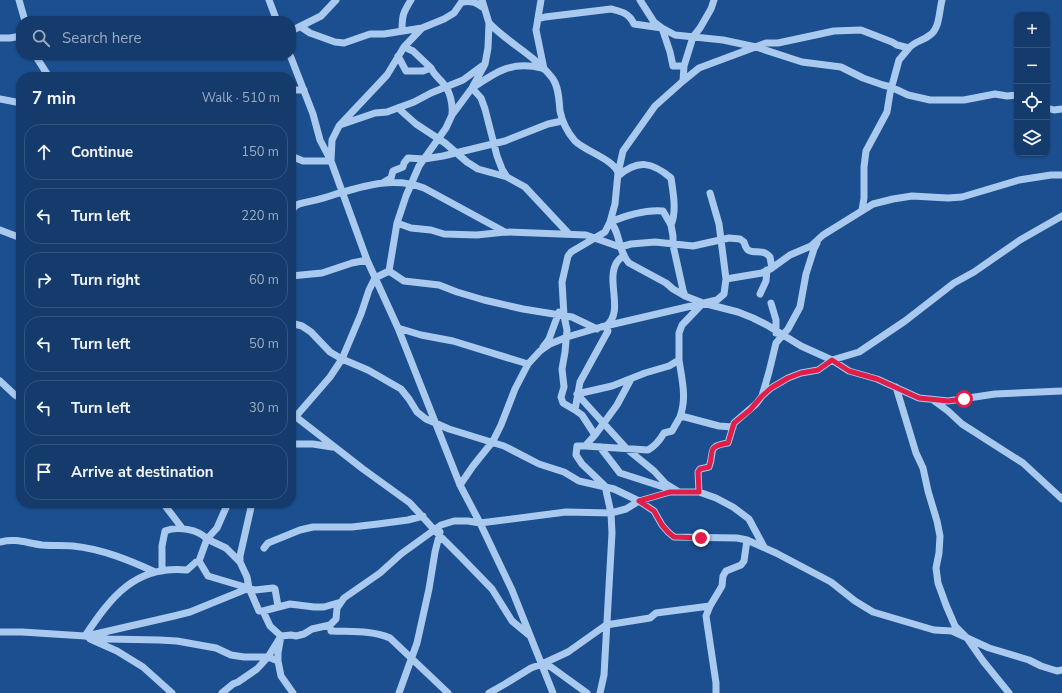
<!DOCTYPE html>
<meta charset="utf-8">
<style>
body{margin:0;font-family:"Nunito Sans",sans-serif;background:#1d4271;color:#f1f3f6}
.controls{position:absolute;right:12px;top:12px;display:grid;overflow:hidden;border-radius:8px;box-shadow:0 1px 3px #0004}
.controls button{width:36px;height:36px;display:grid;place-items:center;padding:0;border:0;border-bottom:1px solid #33557e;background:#143b6b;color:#f1f3f6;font:20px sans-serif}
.stop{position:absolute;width:12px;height:12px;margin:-9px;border:3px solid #e11d48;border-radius:50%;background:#fff}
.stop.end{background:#e11d48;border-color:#fff;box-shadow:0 1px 4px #0008}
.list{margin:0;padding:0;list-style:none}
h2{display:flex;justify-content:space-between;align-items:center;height:52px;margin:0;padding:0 16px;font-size:17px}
h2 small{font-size:13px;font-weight:400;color:#9dadc1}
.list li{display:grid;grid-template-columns:26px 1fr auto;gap:12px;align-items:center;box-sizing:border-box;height:56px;margin:0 8px 8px;padding:0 8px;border:1px solid #33557e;border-radius:16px}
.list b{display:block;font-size:15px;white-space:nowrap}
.list em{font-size:13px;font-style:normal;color:#9dadc1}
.icon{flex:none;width:22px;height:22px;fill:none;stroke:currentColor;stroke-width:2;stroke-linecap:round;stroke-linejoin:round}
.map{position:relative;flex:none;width:1062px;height:693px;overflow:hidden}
.search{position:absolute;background:#143b6b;box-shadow:0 1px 3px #0004;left:16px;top:16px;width:280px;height:44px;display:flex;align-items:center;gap:10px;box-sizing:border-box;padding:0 14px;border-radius:16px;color:#9dadc1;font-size:15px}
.panel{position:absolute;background:#143b6b;box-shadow:0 1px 3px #0004;left:16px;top:72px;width:280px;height:436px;border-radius:16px}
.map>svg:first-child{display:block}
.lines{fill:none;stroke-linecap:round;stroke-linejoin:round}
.minor{stroke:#a9c9ee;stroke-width:7}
.route{stroke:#e11d48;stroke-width:5}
</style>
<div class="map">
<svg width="1062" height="693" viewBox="0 0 1062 693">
<rect width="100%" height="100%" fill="#1b4f8f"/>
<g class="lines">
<!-- minor -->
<path class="minor" d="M19 0 25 21
M269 0 277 21
M541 0 536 30 544 69
M640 0 654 22 662 28 670 52 673 66H684
M462 2C472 0 476 3 484 8
M538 19 545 17 611 9C622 12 629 13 634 24L662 28 675 35 723 40 756 47 802 62 841 67 863 78 883 85 891 87 908 95 930 100H964L995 94 1007 96 1017 95
M489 23C508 43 536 56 553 79 559 88 559 101 560 111 562 121 568 133 575 141 585 151 615 160 618 173
M301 27 310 33 335 42 344 43 370 34H384L422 28
M291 31 321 16 336 0
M402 31C402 15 403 13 411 0
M0 38H10L21 36
M404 47 413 51 431 68
M909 48C915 41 923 41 930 35 940 28 939 11 942 0
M35 55 49 77
M290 55 313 114 320 140 331 161 367 260 398 328 460 485 480 523 512 590 553 693
M398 56 406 71H423L431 68C434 75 439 78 443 83 450 91 453 104 452 114
M683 81 699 68 766 43H778L834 31 861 30 892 42 897 45 909 48 899 60 890 93 887 112 866 151 864 167V198L862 210
M474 87C497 71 512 61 542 68
M472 88 481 98 485 109 497 156 502 169 507 177
M291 90H304
M0 99 21 103
M398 108 416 124 445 143 467 162 478 169 507 177 525 187 569 234
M1047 108 1054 110 1062 109
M340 125 375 113 387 112 414 102 431 93 463 80 482 66
M291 156 303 161H331L332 140 339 126 387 75 404 47 422 28 444 19 454 13 463 0
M618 176C638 159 652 162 671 178 673 192 677 211 671 225
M384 182 391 178 393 171 403 167 404 163 408 158 424 159 443 156 505 141 548 124 562 121
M710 193 719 224 726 279
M291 212 295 206 299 204C311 201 322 199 333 195 364 186 393 176 424 188L505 232
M610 222C620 230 618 252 629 263L666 283 673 289 685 296 703 303 738 312 753 318 767 325 801 346 832 360 849 371 877 379 919 398 948 401 995 394 1062 391
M610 222C627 215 645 209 663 211L671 225 673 236V245L683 290 685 296
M397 223 411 228 431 230 444 234 477 235 505 232 586 235 620 247 631 244 655 242 693 246 729 238 740 239 744 242C748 257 755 249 765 253 766 253 770 257 770 257L772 268
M0 230 21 238
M389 271 404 281 439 285 457 292 484 300 523 309 572 317 597 329
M291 276 322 273 352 263 367 260
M760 294 766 281 767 270
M771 303 776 320V333
M291 323 302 326 311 332 330 352 342 359 368 370 401 389 409 399 417 412 426 419 449 429 504 446 539 464 564 472 579 481 614 489 639 501 654 511 662 525 668 532 674 537 737 538 747 540 776 553 831 582 855 601 873 612 934 630 952 631 989 648 1029 660 1041 666 1057 671 1062 670
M606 326C625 312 605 280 617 262 619 259 622 257 624 255
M398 328 421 335 453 341 528 364
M543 347 549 339 559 312
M679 360C682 380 687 398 680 417
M0 381 15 395 21 398
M896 387 916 453 923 468 928 491 937 521 940 536 939 553 936 568 938 583 946 605 955 626 967 638 983 661 1009 693
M762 396 771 388 788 378 801 373 818 370 832 360 859 352 905 321 954 283 974 272 1020 240 1062 216
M933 400 948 411 962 424 1023 463 1062 499
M575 410 563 403 561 397 564 387 562 369 565 352 567 330 564 316 562 282 568 256 571 252 605 232 610 222 615 204 618 173 623 151 655 106 683 81 684 66 693 37 700 28 711 9 714 0
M291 413 363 469 410 503 439 535 461 557 492 589 512 621 529 635
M291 422 330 377 342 359 361 314 369 290 375 278 389 271 397 223 406 196 419 166 446 128 452 115 472 88 485 64 488 48 489 23 482 0
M595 435 617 405 631 379
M291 444H313L332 447
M585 446 648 450C655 446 660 440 664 433L672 431 680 417H685L719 426 733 427
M600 447 620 473 679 492 666 484 654 471 627 449 577 394 612 386 645 373 669 366 679 360V333L682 325 703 303
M460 485 473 466 493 441 501 425 515 389 528 364 540 351 550 344 567 337 601 327 717 300 724 294 726 279 762 273 772 268 790 255 811 246 823 235 873 204 893 199 912 196 948 198 962 197 1019 180 1051 175H1062
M699 492 698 472 700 469 709 467C715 452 706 446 728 443L734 423 756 404 762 396 769 372 776 343 788 329 800 307 806 274 814 249 817 243
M163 503 182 528
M228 503 217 528 207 539 226 548 240 562
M252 503 240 556V562L247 577 249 588 259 611H263L270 626 281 636 278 653V661
M0 542C17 538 26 543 42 545 53 546 63 545 73 546 102 549 129 560 155 572
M264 548 268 543 300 530 313 527H352L378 524 408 520 423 516
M162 571V546L165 531C177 526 198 529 207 539L199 561 208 576 255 590 273 588 275 589 278 606
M263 611 290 604 314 607H324L341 602
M330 625 331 631C351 632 372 630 390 638L448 693
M0 632H22L85 636 108 639 159 640 177 641 216 648 231 655 244 657H268L278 661 281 676 293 693
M91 635 174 616 190 612 249 588
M85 636C111 597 135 565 187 570L196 562 199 561
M90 639 117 651 143 667 172 693
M542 664 568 652 606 625 650 618 656 613 710 606
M222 693 233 684 238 682 257 669 268 657 281 636 291 635 296 636 304 634 312 629 330 625 336 619 337 608 344 598 380 573 401 554 441 525 454 521H468L480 523 566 512 611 513 626 509 639 501 670 492H699L716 498 733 507 749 519 764 547
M399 693 417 643 429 589 435 552 440 532
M489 693 505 684 531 668 542 664 551 667 587 693
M600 693 604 675 612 533 611 513 605 486 582 464 576 455 577 446H585L595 435 582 415 575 410 580 382 608 331 607 328 605 327
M716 693V683L706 616 710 606 722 586 723 576 726 571 741 565 744 561 747 540"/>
</g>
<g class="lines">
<!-- route -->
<path class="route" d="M701 538 674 537 668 532 662 525 654 511 639 501 670 492H699L698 472 700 469 709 467C715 451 705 447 728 443L734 423 750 410 762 396 771 388 788 378 801 373 818 370 832 360 849 371 877 379 919 398 948 401 964 399"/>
</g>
</svg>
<div class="controls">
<button>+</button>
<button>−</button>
<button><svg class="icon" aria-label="locate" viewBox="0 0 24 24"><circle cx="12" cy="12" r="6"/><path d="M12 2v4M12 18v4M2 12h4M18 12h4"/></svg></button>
<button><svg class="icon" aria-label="layers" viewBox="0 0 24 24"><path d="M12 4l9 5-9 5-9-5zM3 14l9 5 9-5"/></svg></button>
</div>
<div class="stop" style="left:964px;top:399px"></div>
<div class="stop end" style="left:701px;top:538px"></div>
<div class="search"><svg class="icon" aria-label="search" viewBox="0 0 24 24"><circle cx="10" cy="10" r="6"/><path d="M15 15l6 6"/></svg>Search here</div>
<section class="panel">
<h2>7 min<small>Walk · 510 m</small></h2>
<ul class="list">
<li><svg class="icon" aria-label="ahead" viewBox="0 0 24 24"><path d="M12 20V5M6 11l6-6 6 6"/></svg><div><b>Continue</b></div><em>150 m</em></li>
<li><svg class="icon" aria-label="left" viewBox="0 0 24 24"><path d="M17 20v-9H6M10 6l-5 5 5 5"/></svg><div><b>Turn left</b></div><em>220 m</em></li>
<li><svg class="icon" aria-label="right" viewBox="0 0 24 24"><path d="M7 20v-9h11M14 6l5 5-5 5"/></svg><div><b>Turn right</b></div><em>60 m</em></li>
<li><svg class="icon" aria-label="left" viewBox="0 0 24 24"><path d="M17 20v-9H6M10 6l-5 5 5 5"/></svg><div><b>Turn left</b></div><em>50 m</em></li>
<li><svg class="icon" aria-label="left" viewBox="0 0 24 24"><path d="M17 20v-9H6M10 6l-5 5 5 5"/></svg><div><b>Turn left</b></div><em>30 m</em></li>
<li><svg class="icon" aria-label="arrive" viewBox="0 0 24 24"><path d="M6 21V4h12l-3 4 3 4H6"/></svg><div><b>Arrive at destination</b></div></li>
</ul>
</section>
</div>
